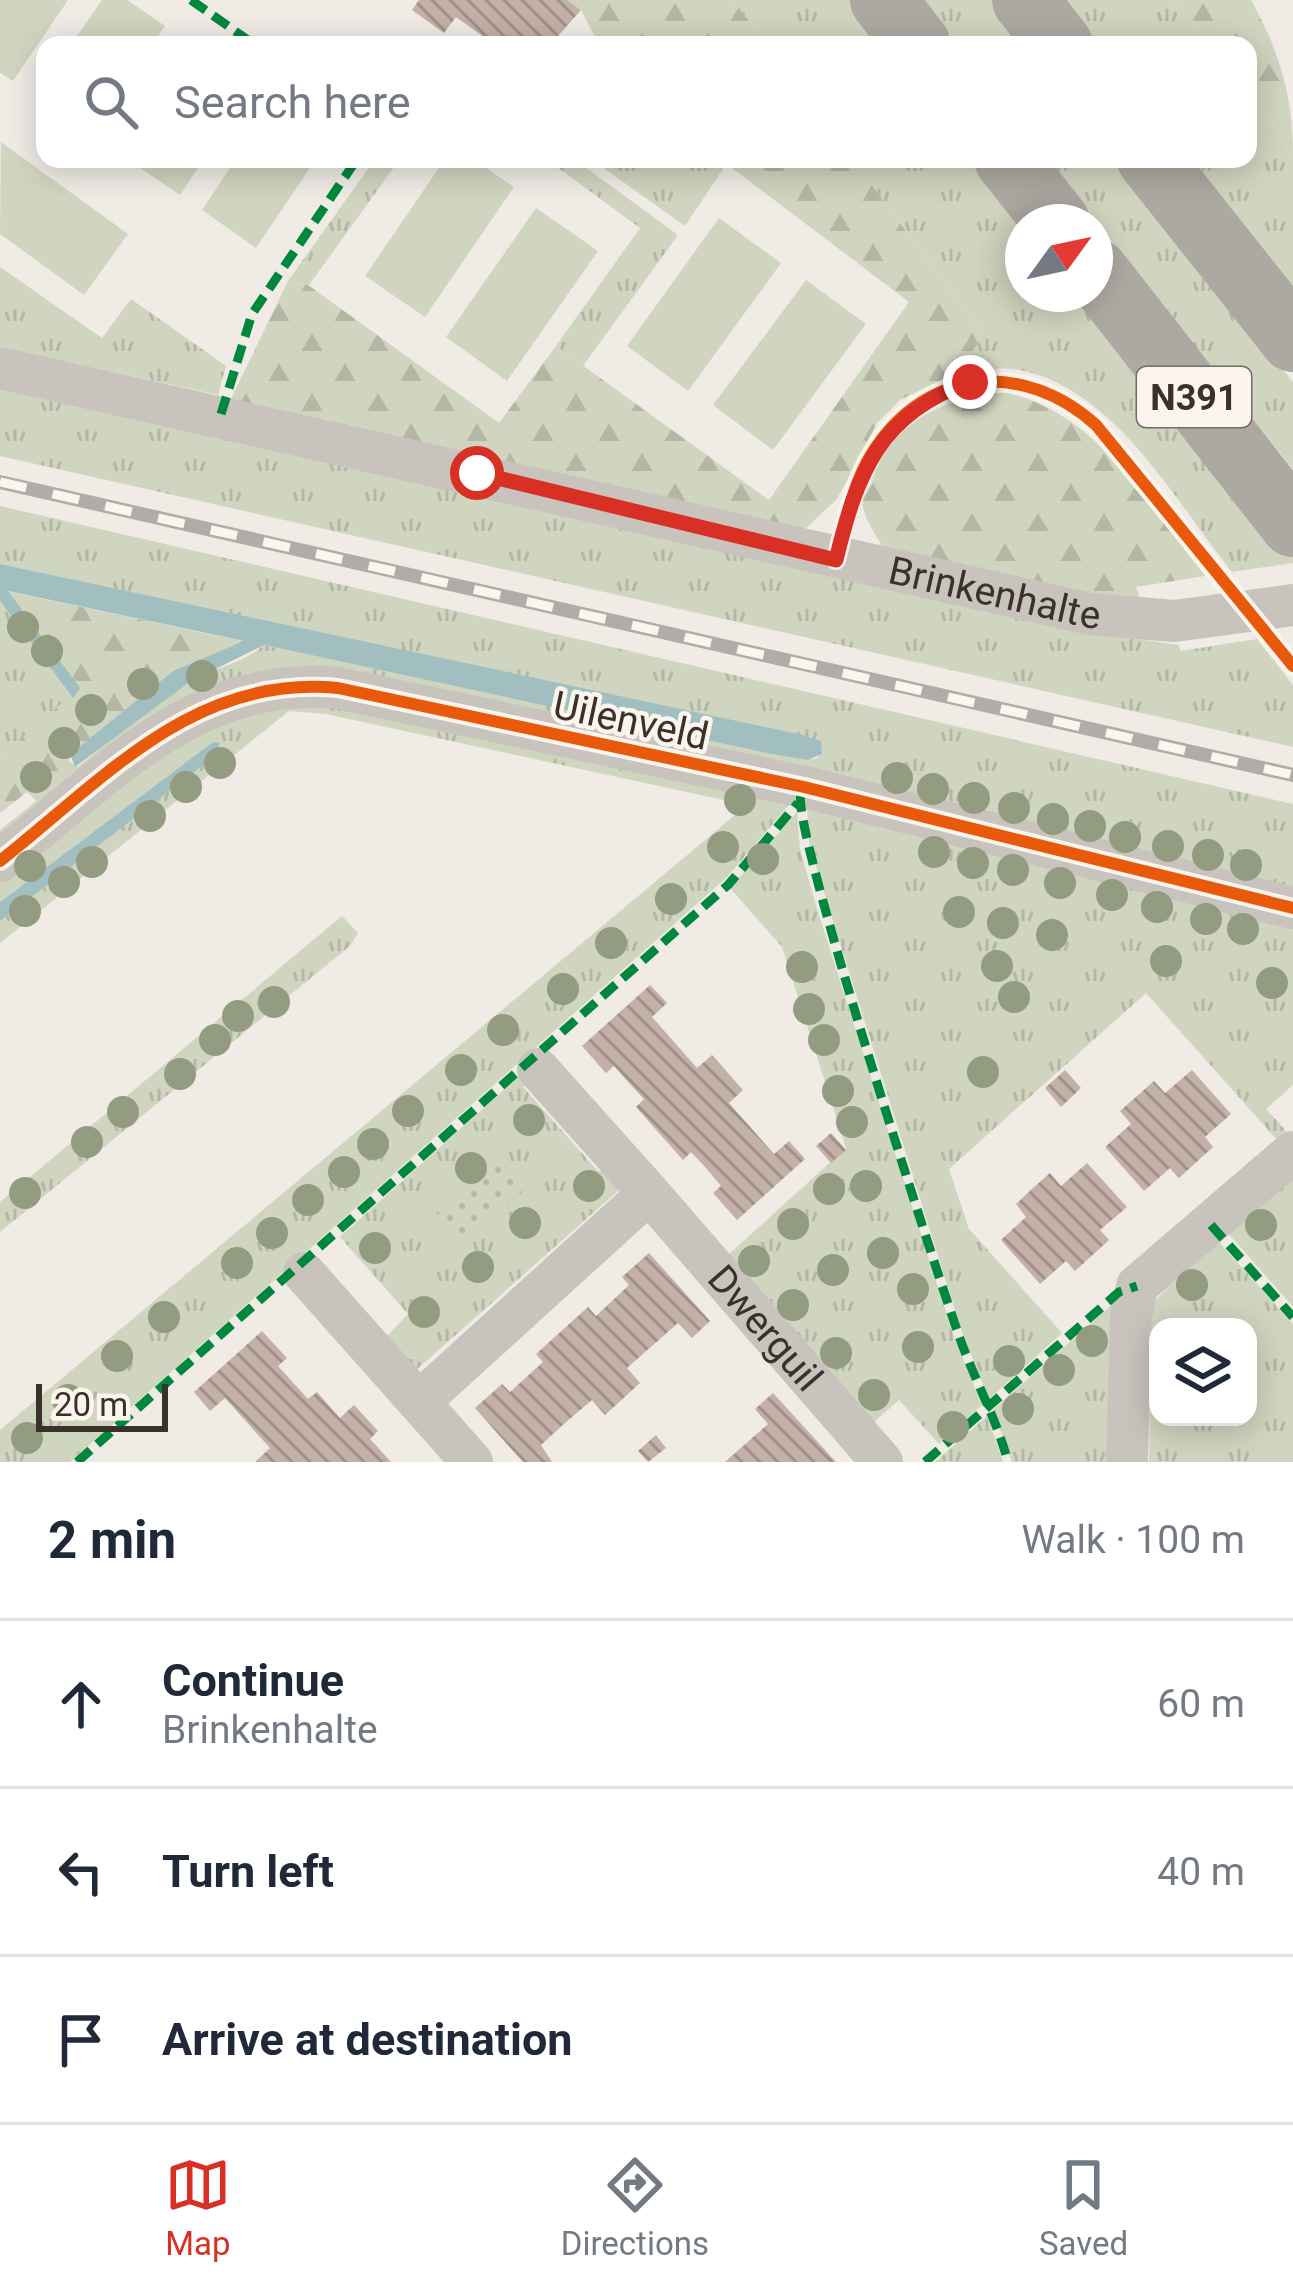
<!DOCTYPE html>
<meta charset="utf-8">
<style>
body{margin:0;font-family:Roboto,sans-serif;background:#f2f2f3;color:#1f2937}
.controls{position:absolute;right:36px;bottom:36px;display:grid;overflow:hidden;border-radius:24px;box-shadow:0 6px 30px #0003}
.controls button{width:108px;height:108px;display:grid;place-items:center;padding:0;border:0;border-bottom:3px solid #e0e1e3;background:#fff;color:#1f2937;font:60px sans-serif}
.compass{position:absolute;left:1005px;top:204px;width:108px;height:108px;border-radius:50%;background:#fff;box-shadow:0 6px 30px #0003;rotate:57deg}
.scale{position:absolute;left:36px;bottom:30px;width:132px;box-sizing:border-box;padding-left:12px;border:6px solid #3a312b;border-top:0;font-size:33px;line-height:42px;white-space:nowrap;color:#3a312b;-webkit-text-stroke:9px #fbf5ee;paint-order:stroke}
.stop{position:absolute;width:36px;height:36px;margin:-27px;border:9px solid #d93025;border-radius:50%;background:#fff}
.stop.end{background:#d93025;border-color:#fff;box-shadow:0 3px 12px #0008}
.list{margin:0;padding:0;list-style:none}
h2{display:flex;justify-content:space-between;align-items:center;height:156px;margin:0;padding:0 48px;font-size:51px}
h2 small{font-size:39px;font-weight:400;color:#747a83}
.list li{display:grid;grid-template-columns:78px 1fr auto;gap:36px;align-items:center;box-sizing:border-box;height:168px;padding:0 48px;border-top:3px solid #e0e1e3}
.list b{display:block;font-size:45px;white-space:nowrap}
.list p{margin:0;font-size:39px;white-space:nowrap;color:#747a83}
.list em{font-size:39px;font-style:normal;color:#747a83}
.icon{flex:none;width:66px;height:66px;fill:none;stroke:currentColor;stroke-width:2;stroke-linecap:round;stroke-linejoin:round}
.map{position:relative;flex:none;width:1293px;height:1462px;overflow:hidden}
.search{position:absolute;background:#fff;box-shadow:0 6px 30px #0003;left:36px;right:36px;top:36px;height:132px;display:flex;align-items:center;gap:30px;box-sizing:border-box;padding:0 42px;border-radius:24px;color:#747a83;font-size:45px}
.sheet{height:660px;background:#fff}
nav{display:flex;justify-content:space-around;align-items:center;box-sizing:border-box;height:168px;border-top:3px solid #e0e1e3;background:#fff;font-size:33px;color:#747a83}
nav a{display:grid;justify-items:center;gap:6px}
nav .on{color:#d93025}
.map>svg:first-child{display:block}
.grass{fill:url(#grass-tufts);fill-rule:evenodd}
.forest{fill:url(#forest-firs)}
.park{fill:url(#park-dots)}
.garden{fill:#d0d5bf}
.water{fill:#a1bfc1}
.building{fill:url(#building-back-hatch)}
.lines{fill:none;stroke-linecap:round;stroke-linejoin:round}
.street{stroke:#c9c3bd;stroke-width:42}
.primary{stroke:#aea8a2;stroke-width:66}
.rail-casing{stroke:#b1aca7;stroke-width:14}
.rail{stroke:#fbf5ee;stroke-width:9;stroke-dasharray:27;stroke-linecap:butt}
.quiet{stroke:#00873e;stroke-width:9;stroke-dasharray:18 9;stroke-linecap:butt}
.cycleway-casing{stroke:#fbf5ee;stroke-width:20}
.cycleway{stroke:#e8590c;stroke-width:12}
.tree{fill:#939b80}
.route{stroke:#d93025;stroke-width:15}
.labels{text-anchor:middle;stroke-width:9;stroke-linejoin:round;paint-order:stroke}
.shield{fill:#fbf5ee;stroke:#746c66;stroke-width:3}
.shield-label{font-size:36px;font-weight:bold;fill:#3a312b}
.street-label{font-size:39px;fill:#3a312b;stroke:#fbf5ee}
</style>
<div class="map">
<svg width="1293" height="1462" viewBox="0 0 1293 1462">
<defs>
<pattern id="grass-tufts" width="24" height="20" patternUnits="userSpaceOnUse" patternTransform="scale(3)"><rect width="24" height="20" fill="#d0d5bf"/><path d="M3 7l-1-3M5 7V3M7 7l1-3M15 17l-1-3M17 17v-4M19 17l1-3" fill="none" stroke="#b3b7a4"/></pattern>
<pattern id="forest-firs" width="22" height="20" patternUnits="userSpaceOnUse" patternTransform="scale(3)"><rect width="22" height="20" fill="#d0d5bf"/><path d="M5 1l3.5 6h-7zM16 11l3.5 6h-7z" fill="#b3b7a4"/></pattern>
<pattern id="park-dots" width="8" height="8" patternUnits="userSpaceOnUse" patternTransform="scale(3)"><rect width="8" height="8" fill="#d0d5bf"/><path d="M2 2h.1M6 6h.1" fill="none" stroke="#b3b7a4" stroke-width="1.8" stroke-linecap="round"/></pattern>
<pattern id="building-back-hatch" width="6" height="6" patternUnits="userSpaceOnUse" patternTransform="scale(3)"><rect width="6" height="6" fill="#c3b0a7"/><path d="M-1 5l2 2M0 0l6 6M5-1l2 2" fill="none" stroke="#9f9088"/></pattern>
</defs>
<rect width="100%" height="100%" fill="#f0ebe5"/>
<!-- grass -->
<path class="grass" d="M733 0H859L894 45H767Z
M923 0H994L1028 45H958Z
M1057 0H1174L1209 45H1092Z
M1248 95 1293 153V302L1181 159H1248Z
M375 159H400L309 285 288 281Z
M546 159H574L678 235 583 366 556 346 640 228Z
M591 159H720L725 166 685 226Z
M852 159H982L1023 222V294H1089L1293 550V563L1232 572C1175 501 1112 383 1013 369 995 367 975 371 957 372L984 335Z
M1046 159H1117L1293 382V469Z
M0 267 102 338 131 299 226 366 218 395 0 347Z
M0 382 1103 634 1179 645 1180 651 1257 639 1293 685V747L0 456Z
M0 506 1293 804V898L296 676 0 848V830C63 781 123 726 190 682 212 668 246 663 263 645L808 760 818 758 821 741 0 564Z
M0 601 73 698 0 757Z
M282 697 796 797 728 876 70 1462H0V1430L747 805 326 714 289 711 0 943V921L222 747 213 742 0 902V874L183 732Z
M807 800 1293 921V1085L1266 1109 1288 1133 1278 1141 1146 993 949 1169 969 1229 1062 1333 989 1399 962 1332 809 844Z
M797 812 800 849 818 912 954 1337 982 1405 939 1444 899 1400 874 1422 727 1256 846 1148 782 947 730 888Z
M342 916 358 933 350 946 0 1232V1202Z
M527 1069 534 1076 523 1087 598 1171 618 1170 628 1182 415 1371 385 1338 408 1314 340 1237Z
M1293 1174V1307L1228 1233Z
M1218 1241 1293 1324V1462H1149L1152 1303ZM1158 1327H1248V1417H1158Z
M1116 1301 1109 1462H1012L993 1410Z
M987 1416 1003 1462H935Z"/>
<!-- forest -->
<path class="forest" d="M567 0H733L767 45H599L581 10Z
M1174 0H1251C1279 50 1293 96 1293 153L1248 95V45H1209Z
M720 159H852L984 335 957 372 900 400 877 423 837 499 804 530 231 399 288 281 308 285 499 423 556 346 769 500 909 302Z
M1007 393C1099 414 1149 506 1205 576L1136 587 1141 602H1128L883 548C876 535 864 519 863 505 862 495 868 491 872 481 893 420 947 396 1007 393Z
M6 591 247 642 173 671 70 754 69 761 78 767 37 801 27 792 0 813V757L79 688Z"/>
<!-- park -->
<path class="park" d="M504 1155 531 1184 461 1247 435 1217Z"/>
<!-- garden -->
<path class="garden" d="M0 0H68L13 81 0 73Z
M102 0H127L165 26 152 45H71Z
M1 142 128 234 84 295 0 234Z
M127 159H204L180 195Z
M236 159H316L256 248 202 210Z
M445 159H473L514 187 425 317 365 276Z
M536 208 598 251 507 381 446 337Z
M719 218 781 263 688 391 627 346Z
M806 280 866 324 773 450 713 405Z"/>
<!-- water -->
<path class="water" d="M0 564 803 735 821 741 822 754 808 760 767 753 264 645 191 681 75 767 70 754 173 671 244 641 8 591 80 688 73 698 0 601Z
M213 742 219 743 220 752 0 921V902Z"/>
<!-- building -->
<path class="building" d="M419 0H567L581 10 550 45H495L456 17 444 33 412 10Z
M650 985 667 1003 652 1017 697 1068 712 1055 743 1090 729 1103 774 1154 789 1141 805 1159 737 1220 713 1193 721 1186 706 1168 691 1152 683 1160 636 1107 644 1099 629 1083 614 1066 606 1073 582 1046Z
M1065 1070 1081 1088 1061 1107 1045 1088Z
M1192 1070 1231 1114 1205 1137 1213 1147 1179 1178 1170 1168 1144 1191 1105 1147 1131 1124 1120 1111 1154 1081 1165 1093Z
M831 1133 846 1150 831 1163 816 1146Z
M1087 1163 1127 1207 1100 1230 1109 1240 1075 1271 1066 1261 1040 1284 1001 1240 1026 1217 1016 1204 1033 1188 1050 1173 1061 1186Z
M649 1253 710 1321 692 1338 678 1323 627 1368 640 1383 605 1415 592 1400 566 1422 541 1445 552 1462H523L475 1408 502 1384 510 1392 543 1362 536 1354 588 1307 596 1316 629 1285 622 1277Z
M262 1331 287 1358 278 1366 308 1399 317 1392 340 1418 354 1405 378 1431 370 1439 391 1462H255L270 1448 225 1398 210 1411 194 1392Z
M773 1393 836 1462H725L768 1424 755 1409Z
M656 1435 666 1448 648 1462 638 1451Z"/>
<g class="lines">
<!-- street -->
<g class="street">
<path id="s1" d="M0 368 1090 614 1174 621 1293 605"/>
<path d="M0 861C105 778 195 674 338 688L804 787 1293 908"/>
<path d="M538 1069 649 1193"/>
<path d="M304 1273 472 1462"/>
<path id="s2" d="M419 1402 649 1193 882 1462"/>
<path d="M1127 1462 1131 1316 1137 1286 1293 1152"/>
</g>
<!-- primary -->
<path class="primary" d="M883 0 918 45
M1025 0 1060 45
M1007 159 1057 222
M1150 159 1293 339
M1095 271 1293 524"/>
<!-- rail casing -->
<g class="rail-casing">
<path id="rail" d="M0 482 1293 775"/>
</g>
<!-- rail -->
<use href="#rail" class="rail"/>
<!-- quiet -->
<path class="quiet" d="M191 0 255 45
M221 414 252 314 357 159
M801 794C790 824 936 1270 958 1333 973 1377 996 1417 1008 1462
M1211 1225 1293 1317
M77 1462 728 885 798 803
M925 1462 1119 1292 1137 1286"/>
<!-- cycleway casing -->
<g class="cycleway-casing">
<path id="cycleway" d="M836 560C845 524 852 485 872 453 926 367 1024 360 1096 425L1293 666
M0 861C105 778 195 674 338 688L804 787 1293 908"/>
</g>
<!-- cycleway -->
<use href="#cycleway" class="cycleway"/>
</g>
<!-- trees -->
<g class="tree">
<circle cx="23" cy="627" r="16"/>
<circle cx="47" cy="651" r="16"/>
<circle cx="202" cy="676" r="16"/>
<circle cx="143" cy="684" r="16"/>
<circle cx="91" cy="710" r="16"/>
<circle cx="64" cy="743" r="16"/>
<circle cx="220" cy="763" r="16"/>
<circle cx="36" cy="777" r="16"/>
<circle cx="897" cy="778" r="16"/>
<circle cx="186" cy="787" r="16"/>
<circle cx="933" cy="789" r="16"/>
<circle cx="974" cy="798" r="16"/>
<circle cx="740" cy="800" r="16"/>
<circle cx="1014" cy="808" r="16"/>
<circle cx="150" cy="816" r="16"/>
<circle cx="1053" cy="819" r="16"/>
<circle cx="1090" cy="826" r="16"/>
<circle cx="1125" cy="837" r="16"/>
<circle cx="1168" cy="846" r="16"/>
<circle cx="723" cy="847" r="16"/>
<circle cx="934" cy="852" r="16"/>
<circle cx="1208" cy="855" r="16"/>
<circle cx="763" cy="859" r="16"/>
<circle cx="92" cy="862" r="16"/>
<circle cx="973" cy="863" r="16"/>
<circle cx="1246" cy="865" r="16"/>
<circle cx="30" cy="866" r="16"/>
<circle cx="1013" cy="870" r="16"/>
<circle cx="64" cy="882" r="16"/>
<circle cx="1060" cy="883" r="16"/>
<circle cx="1112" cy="895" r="16"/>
<circle cx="671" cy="899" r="16"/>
<circle cx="1157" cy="907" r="16"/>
<circle cx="25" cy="911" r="16"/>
<circle cx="959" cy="912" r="16"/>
<circle cx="1206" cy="919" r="16"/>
<circle cx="1003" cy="923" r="16"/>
<circle cx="1243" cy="929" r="16"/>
<circle cx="1052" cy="935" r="16"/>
<circle cx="611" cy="943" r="16"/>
<circle cx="1166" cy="961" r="16"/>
<circle cx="997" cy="966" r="16"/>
<circle cx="802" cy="967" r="16"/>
<circle cx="1272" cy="983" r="16"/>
<circle cx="563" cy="989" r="16"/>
<circle cx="1014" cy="997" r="16"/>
<circle cx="274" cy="1002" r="16"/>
<circle cx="809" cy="1009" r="16"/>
<circle cx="238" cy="1016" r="16"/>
<circle cx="503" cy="1030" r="16"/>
<circle cx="215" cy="1040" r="16"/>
<circle cx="824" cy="1040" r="16"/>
<circle cx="461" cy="1070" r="16"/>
<circle cx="983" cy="1072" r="16"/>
<circle cx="180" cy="1074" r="16"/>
<circle cx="838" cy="1091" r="16"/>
<circle cx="408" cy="1111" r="16"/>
<circle cx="123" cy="1112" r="16"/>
<circle cx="529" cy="1120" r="16"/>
<circle cx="852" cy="1122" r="16"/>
<circle cx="87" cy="1142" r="16"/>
<circle cx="373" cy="1144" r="16"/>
<circle cx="471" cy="1168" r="16"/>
<circle cx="344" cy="1172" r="16"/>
<circle cx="589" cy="1186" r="16"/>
<circle cx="866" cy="1186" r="16"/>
<circle cx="829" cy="1189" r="16"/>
<circle cx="25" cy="1193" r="16"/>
<circle cx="308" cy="1200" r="16"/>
<circle cx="525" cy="1223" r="16"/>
<circle cx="793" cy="1224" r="16"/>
<circle cx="1261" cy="1225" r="16"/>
<circle cx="272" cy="1233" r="16"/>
<circle cx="375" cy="1248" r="16"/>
<circle cx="883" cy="1253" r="16"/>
<circle cx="754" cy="1261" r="16"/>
<circle cx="237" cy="1263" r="16"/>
<circle cx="478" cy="1267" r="16"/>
<circle cx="833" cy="1270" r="16"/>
<circle cx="1192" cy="1285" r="16"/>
<circle cx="913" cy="1289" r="16"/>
<circle cx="793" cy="1305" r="16"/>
<circle cx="424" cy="1312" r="16"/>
<circle cx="164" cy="1317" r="16"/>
<circle cx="1092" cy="1341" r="16"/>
<circle cx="918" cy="1347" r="16"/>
<circle cx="836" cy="1353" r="16"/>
<circle cx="117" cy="1356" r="16"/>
<circle cx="1009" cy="1361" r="16"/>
<circle cx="1059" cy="1370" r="16"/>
<circle cx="874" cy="1395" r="16"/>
<circle cx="68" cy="1400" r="16"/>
<circle cx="1018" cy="1409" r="16"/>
<circle cx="953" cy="1427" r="16"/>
<circle cx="27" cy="1438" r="16"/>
</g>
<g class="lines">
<!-- route -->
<path class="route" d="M477 473 836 560C857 473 880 413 970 382"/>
</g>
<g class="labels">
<!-- shield labels -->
<rect class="shield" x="1137" y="367" width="114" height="60" rx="9"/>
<g class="shield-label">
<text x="1194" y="410">N391</text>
</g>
<!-- street labels -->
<g class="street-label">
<text dy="14" stroke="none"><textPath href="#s1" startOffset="1020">Brinkenhalte</textPath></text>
<text transform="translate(631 720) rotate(12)" y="14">Uilenveld</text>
<text dy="14" stroke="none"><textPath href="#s2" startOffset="489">Dwerguil</textPath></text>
</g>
</g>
</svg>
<div class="controls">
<button><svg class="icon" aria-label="layers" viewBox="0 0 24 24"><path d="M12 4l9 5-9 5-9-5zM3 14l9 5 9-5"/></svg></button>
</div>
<svg class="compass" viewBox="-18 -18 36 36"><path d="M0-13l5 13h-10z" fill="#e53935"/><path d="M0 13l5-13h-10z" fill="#747a83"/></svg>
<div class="scale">20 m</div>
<div class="stop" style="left:477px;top:473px"></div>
<div class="stop end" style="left:970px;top:382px"></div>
<div class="search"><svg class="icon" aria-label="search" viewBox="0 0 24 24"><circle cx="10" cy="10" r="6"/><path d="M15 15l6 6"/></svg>Search here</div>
</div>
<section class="sheet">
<h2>2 min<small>Walk · 100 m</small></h2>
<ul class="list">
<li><svg class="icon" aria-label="ahead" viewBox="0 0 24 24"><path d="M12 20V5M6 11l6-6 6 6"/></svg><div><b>Continue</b><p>Brinkenhalte</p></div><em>60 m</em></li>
<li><svg class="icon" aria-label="left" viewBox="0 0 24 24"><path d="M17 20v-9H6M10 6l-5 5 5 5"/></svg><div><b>Turn left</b></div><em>40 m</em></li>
<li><svg class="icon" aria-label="arrive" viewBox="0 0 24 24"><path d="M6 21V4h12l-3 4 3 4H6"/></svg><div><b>Arrive at destination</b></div></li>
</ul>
</section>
<nav>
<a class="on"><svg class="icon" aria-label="map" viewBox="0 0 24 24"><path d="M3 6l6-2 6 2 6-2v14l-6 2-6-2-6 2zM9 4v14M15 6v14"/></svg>Map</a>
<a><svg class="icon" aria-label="directions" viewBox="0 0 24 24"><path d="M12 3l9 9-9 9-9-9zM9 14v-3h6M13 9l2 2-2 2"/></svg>Directions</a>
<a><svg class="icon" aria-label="saved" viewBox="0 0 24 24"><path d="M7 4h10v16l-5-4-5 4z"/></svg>Saved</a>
</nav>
